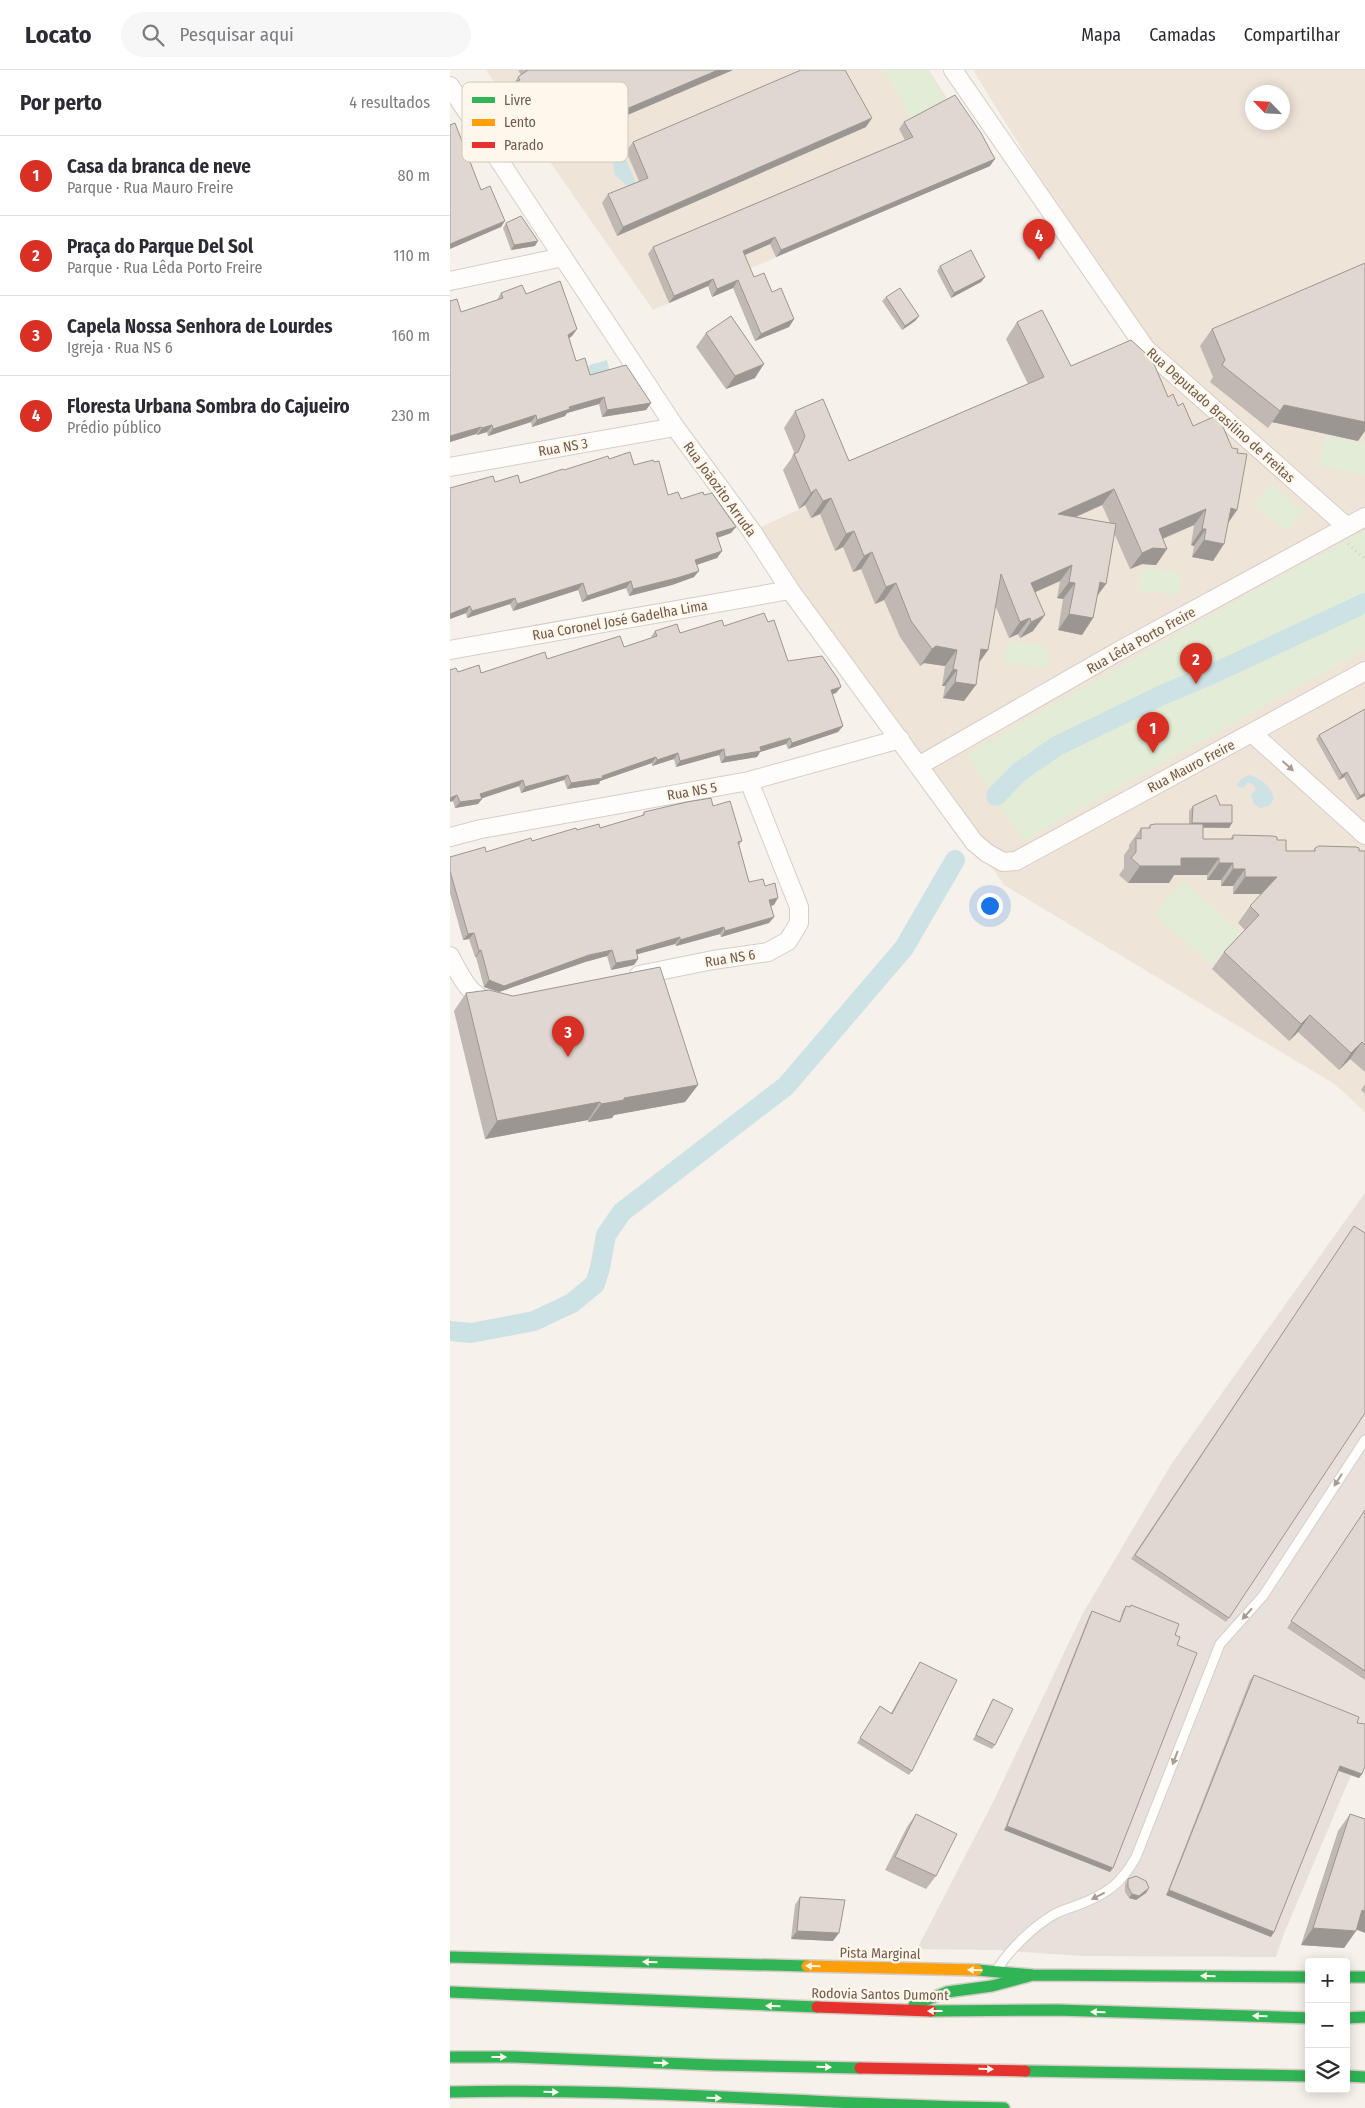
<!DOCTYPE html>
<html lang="pt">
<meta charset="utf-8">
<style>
body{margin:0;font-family:"Fira Sans Condensed",sans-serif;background:#f7f7f7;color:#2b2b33}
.controls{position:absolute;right:15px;bottom:15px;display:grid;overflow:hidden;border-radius:5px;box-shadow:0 2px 12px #0003}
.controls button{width:45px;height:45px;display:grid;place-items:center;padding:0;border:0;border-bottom:1px solid #e1e1e2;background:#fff;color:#2b2b33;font:25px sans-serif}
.compass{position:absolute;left:795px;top:15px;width:45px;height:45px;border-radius:50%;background:#fff;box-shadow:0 2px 12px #0003;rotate:295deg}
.you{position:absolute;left:539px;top:835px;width:18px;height:18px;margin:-12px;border:4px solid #fff;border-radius:50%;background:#1a73e8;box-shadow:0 0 0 8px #1a73e833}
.badge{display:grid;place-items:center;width:32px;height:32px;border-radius:50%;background:#d93025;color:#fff;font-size:16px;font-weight:700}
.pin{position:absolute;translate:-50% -41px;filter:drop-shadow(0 1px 2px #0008)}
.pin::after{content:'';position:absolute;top:26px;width:18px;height:15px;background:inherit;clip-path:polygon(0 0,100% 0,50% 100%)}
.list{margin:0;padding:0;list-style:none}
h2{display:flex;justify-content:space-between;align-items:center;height:65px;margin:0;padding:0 20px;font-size:21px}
h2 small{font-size:16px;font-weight:400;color:#7c7c81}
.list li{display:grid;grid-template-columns:32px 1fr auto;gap:15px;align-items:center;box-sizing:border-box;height:80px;padding:0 20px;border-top:1px solid #e1e1e2}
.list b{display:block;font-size:19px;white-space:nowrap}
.list p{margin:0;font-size:16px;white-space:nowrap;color:#7c7c81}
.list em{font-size:16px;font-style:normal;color:#7c7c81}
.icon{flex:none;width:28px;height:28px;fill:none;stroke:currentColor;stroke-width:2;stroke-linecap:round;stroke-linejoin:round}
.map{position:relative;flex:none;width:915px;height:2038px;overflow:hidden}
header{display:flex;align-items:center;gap:30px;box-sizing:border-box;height:70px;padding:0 25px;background:#fff;border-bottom:1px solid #e1e1e2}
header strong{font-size:24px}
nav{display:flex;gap:28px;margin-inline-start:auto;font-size:18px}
.search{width:350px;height:45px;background:#f7f7f7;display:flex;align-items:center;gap:12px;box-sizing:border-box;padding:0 18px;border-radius:28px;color:#7c7c81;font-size:19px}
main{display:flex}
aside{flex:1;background:#fff}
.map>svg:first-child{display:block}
.residential{fill:#efe4d8;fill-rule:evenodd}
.industrial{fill:#e8e1db}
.green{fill:#e2ecd6}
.water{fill:#cde2e5}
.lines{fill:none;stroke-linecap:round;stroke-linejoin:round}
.canal{stroke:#cde2e5;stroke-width:20}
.lane-casing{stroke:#d5cec8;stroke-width:11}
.street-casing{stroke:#d5cec8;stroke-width:20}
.fast-casing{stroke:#d5ccc6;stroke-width:14}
.slow-casing{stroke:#d5ccc6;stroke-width:14}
.jam-casing{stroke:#d5ccc6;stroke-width:14}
.path{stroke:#d7d0cb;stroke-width:3;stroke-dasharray:1 4;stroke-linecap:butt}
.lane{stroke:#fefdfc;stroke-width:9}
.street{stroke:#fefdfc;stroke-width:18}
.fast{stroke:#30b455;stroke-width:11}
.slow{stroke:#ff9f0a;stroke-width:11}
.jam{stroke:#e5322d;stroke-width:11}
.wall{fill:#c0b9b3;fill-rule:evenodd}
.shaded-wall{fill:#9c9692}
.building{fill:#dfd7d0;stroke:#9c9692}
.oneway{fill:#aa9b92}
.oneway2{fill:#fef7eb}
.labels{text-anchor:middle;stroke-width:4.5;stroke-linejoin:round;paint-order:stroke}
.street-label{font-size:14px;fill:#725a4c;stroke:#fef7eb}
.key{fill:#fef7eb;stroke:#d4c8bb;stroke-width:1}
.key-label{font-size:14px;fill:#725a4c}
</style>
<header>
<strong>Locato</strong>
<div class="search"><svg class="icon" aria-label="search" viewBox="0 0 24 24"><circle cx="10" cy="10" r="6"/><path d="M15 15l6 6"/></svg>Pesquisar aqui</div>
<nav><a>Mapa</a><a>Camadas</a><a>Compartilhar</a></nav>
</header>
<main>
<aside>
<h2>Por perto<small>4 resultados</small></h2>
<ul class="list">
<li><span class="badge">1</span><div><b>Casa da branca de neve</b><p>Parque · Rua Mauro Freire</p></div><em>80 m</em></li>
<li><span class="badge">2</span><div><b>Praça do Parque Del Sol</b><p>Parque · Rua Lêda Porto Freire</p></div><em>110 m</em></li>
<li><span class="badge">3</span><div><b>Capela Nossa Senhora de Lourdes</b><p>Igreja · Rua NS 6</p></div><em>160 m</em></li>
<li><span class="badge">4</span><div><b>Floresta Urbana Sombra do Cajueiro</b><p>Prédio público</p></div><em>230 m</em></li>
</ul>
</aside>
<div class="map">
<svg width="915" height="2038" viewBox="0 0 915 2038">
<rect width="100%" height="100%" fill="#f6f1ea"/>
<!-- residential -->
<path class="residential" d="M36 0H479L540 96 203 240Z
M523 0H915V1042L886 1015 554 815 309 458 695 279ZM802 22H832V52H802Z"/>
<!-- industrial -->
<path class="industrial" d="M915 1123V1672L833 1866 826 1887 634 1886 544 1880 467 1879 543 1732 633 1543 722 1393Z"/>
<!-- green -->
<path class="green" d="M434 0H477L496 30 461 49Z
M876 366 915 374V405L869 395Z
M821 414 854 441 837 462 804 435Z
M915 460V580L573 771 516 684 704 577Z
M691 498 732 503 729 525 688 520Z
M557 571 599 577 596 599 554 593Z
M733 811 791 863 762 896 704 844Z"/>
<!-- water -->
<path class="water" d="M173 83 194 131 165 105 162 87Z
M157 290 160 303 141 306 138 298 140 295Z
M799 705C810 708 822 716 824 729L819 736 810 738 804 734 801 725 806 720 803 714 797 713 793 718 786 716 791 709Z"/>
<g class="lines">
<!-- canal -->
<path class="canal" d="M546 726 569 702 607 676 712 625 762 604 915 533
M0 1261 21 1263 84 1251 122 1233 145 1214 150 1198 156 1165 172 1142 336 1016 454 878 505 790"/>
<!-- lane casing -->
<g class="lane-casing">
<path id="lane" d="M548 1898C561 1878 583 1857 603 1845 611 1840 620 1838 628 1835 657 1824 671 1814 686 1787L770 1574 813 1526 915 1370"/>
</g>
<!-- street casing -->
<g class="street-casing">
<path id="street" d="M503 0 696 279 897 457
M0 16 225 357 301 460 340 520 524 772 537 783 553 792 566 791 915 601
M0 211 113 187
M0 397 225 357
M0 580 340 520
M802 663 915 765
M470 695 667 582 915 447
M0 767 31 759 299 711 450 669
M0 886C10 905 20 929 43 932
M189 905 263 890 318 882 338 871 349 853V837L299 711"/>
</g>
<!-- fast casing -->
<g class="fast-casing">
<path id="fast" d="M0 1887 357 1896
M527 1900 583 1905 859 1907
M896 1907H915
M0 1922 367 1937
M464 1935 497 1922 542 1916 583 1905
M481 1941 607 1940 859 1948
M896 1948 915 1947
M0 1987H64L264 1995 410 1998
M575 2001 859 2006
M896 2006 915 2007
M0 2022C184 2017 370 2035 554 2038"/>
</g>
<!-- slow casing -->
<g class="slow-casing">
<path id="slow" d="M357 1896 527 1900"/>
</g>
<!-- jam casing -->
<g class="jam-casing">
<path id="jam" d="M367 1937 481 1941
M410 1998 575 2001"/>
</g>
<!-- path -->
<path class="path" d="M898 474 915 489"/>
<!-- lane -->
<use href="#lane" class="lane"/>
<!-- street -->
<use href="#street" class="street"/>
<!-- fast -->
<use href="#fast" class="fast"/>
<!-- slow -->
<use href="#slow" class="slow"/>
<!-- jam -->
<use href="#jam" class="jam"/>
</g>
<!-- wall -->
<path class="wall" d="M68 0H283L128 66 112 29 101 38 78 47 61 20 63 17 62 16 68 7 71 5Z
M454 52 540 96 326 187 320 174 294 185 304 207 322 222 344 249 339 257 305 271 283 218 262 227 258 216 219 233 198 184 203 177 455 70 449 59Z
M416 57 167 166 152 133 158 124 189 111 176 81 183 72Z
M56 153 85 176 61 180 53 158Z
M490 196 535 207 531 212 501 228 487 201Z
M51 223 76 224 127 259 122 266 119 268 126 291 140 305 201 333 196 340 152 347 149 334 117 343 115 346 82 357 81 352 38 366 37 362 27 365 26 364 0 372V231L11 242 47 230Z
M436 227 469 246 465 251 452 260 432 231Z
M567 252 621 296 718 327 728 336 743 356 782 378 787 383V440L778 452 763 491 742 487 744 476 741 475 744 455 713 469 717 479 706 495 692 494 680 499 664 463 656 514 647 526 643 548 632 565 608 560 613 529 607 528 610 511 585 522 583 561 570 568 568 564 559 568 545 535 538 580 529 592 514 631 493 628 495 616H492L495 596 474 593 470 596 450 567 434 530 425 534 411 499 403 502 393 477 385 481 370 444 361 448 355 435 349 439 333 400 341 389 344 382 334 358 345 341 399 391 578 314 556 269ZM652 435 660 453 626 447Z
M762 259 908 371 822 352 818 358 760 312 763 307 750 276Z
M256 263 305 308 276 319 246 277Z
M159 389 184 395 218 425 231 429 254 425 281 463 267 468 272 481 267 488 247 494 244 507 222 515 179 526 176 518 132 532 128 520 63 541 60 534 17 548 16 543 0 549V418L45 412 70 413Z
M318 552 338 591 386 623 382 624 393 656 388 662 338 679 336 674 310 682 307 687 271 693 269 685 226 697 224 689 202 696V693L150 711 149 714 117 719 114 710 71 723 69 716 32 728 28 734 5 738 3 731 8 602 31 603 97 589 174 577 202 568 201 567 205 561 230 563 274 556Z
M869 665 915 726 907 730 894 707 889 710 866 669Z
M770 735 782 753 779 758H753V769H780L783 765 827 770 836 781H863L865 778 915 781V1002L900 989 889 1000 848 962 839 971 762 899 774 882 795 860 788 853 800 836 811 824H783V816H771V810H757V805H724L719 813H678L669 805 674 798V785L679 778V775L691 758H698L700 755 739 754V741L743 736Z
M263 736 292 771 289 775 299 812 315 816 324 835 321 836 324 847 319 853 271 867 270 864 226 876 225 874 187 884 188 889 184 895 161 900 157 886 135 892 49 922 34 917 26 887H25L19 869 13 870 0 823V787L36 782 127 760 150 758 192 746 194 742Z
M16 923 248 1015 235 1032 164 1045 162 1048 138 1052V1050L35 1069 4 941Z
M915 1014V1024L911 1020Z
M904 1156 915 1343 776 1552 681 1489Z
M915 1440V1610L837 1558Z
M676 1536 725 1565 727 1575 660 1802 554 1760 639 1546 642 1541 669 1552 673 1540Z
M470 1592 462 1701 459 1705 407 1673 430 1636 441 1643Z
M804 1605 907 1653 912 1704 909 1708 888 1701 824 1862 821 1867 716 1825 800 1610Z
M543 1629 545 1675 542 1679 523 1670 540 1634Z
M466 1744 486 1806 476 1819 435 1800 457 1757Z
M900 1744 906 1861 894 1878 851 1875 888 1761Z
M678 1809 699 1818 696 1823 686 1830 679 1828 675 1822V1814Z
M350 1827 383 1871 341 1869 345 1835Z"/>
<!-- shaded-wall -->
<path class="shaded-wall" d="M268 0H283L128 66 134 57Z
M119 20 112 29 101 38 78 47 85 38Z
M422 48 416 57 167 166 173 157Z
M545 89 540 96 326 187 331 180Z
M55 151 51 157 0 179V174Z
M325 167 320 174 288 188 293 181Z
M88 171 85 176 61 180 64 175Z
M535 207 531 212 501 228 504 223Z
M263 209 258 216 219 233 224 226Z
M288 210 283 218 262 227 267 219Z
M469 246 465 251 452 260 455 256Z
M344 249 339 257 305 271 311 264Z
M127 259 122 266 113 272 118 265Z
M314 294 305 308 276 319 285 306Z
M154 327 149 334 117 343 115 346 82 357 87 350 119 337Z
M201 333 196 340 152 347 157 340Z
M834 335 915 352V361L908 371 822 352 818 358Z
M86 345 81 352 38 366 43 359Z
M42 355 37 362 27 365 32 358Z
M31 357 26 364 0 372V366Z
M366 419 355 435 349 439 361 423Z
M664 419 652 435 596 460 608 444Z
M381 428 370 444 361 448 373 431Z
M781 438 787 440 776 456Z
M756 439 744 455 697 475 709 459Z
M286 457 281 463 261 470 266 463Z
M752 459H756L744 476 741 475Z
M404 461 393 477 385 481 396 464Z
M754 470 774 474 763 491 742 487Z
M703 478 717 479 706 495 692 494 680 499 692 483Z
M272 481 267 488 241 497 245 490Z
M422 482 411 499 403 502 414 486Z
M622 495 610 511 570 529 581 513Z
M249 501 244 507 222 515 179 526 183 519Z
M181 511 176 518 132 532 137 526Z
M619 512 625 513 613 529 607 528Z
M650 512 656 514 644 530Z
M133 513 128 520 63 541 67 534Z
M446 513 434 530 425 534 436 517Z
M65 528 60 534 17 548 22 541Z
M20 536 16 543 0 549V544Z
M619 544 643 548 632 565 608 560Z
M595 545 583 561 570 568 581 552Z
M580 548 568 564 559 568 570 552Z
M486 576 507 580 495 596 474 593 470 596 482 579Z
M531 579 538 580 526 597Z
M503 599 507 600 495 616H492Z
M505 612 526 615 514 631 493 628Z
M391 617 386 623 377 626 381 620Z
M393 656 388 662 338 679 342 673Z
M340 668 336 674 310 682 307 687 271 693 275 687Z
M274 679 269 685 226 697 230 691Z
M228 683 224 689 202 696 207 690Z
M206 687 202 693 150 711 149 714 117 719 121 713 152 706Z
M897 702 894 707 889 710 892 705Z
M118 705 114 710 71 723 75 717Z
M73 710 69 716 30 729H32L28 734 5 738 10 732 30 724Z
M915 723V726L907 730 910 726Z
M7 725 3 731 0 732V728Z
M742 753H782L779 758 739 757Z
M731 788H769L757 805H724L719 813H678L690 796Z
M769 793H783L771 810H757Z
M783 799H795L783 816H771Z
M795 807H827L815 824H783Z
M328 828 324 835 315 837 319 830Z
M324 847 319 853 271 867 275 861Z
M274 857 270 864 226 876 230 870Z
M24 863 19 869 13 870 18 864Z
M230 867 225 874 181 886 186 880Z
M31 880 26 887H25L29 881Z
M162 880 157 886 135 892 49 922 34 917 39 910Z
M188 889 184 895 161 900 166 893Z
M860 945 848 962 839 971 851 954Z
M912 972 900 989 889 1000 901 983Z
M248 1015 235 1032 164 1045 162 1048 138 1052 151 1034 174 1028Z
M150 1032 138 1050 35 1069 47 1051Z
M890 1696 912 1704 909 1708 887 1700Z
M557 1756 663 1798 660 1802 554 1760Z
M699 1818 696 1823 686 1830 679 1828 682 1824Z
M719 1820 824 1862 821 1867 716 1825Z
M912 1840 915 1841V1863L900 1857Z
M863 1858 906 1861 894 1878 851 1875Z
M347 1861 389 1863 383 1871 341 1869Z"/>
<!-- building -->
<path class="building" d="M78 0H268L134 57 119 20 107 28 85 38 67 11 70 10 68 7Z
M351 0H395L422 48 173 157 158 124 198 108 183 72Z
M505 25 531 63 545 89 331 180 325 167 293 181 304 207 314 203 322 222 331 218 344 249 311 264 288 210 267 219 263 209 224 226 203 177 463 67 454 52Z
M5 53 31 120 40 116 55 151 0 174V55Z
M71 146 88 171 64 175 56 153Z
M521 180 535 207 504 223 490 196Z
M915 193V352L834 335 830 341 772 295 775 290 762 259Z
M110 211 127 259 118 265 126 291 135 288 140 305 176 295 201 333 157 340 154 327 119 337 120 339 87 350 86 345 43 359 42 355 32 358 31 357 0 366V231L7 229 11 242 53 228 51 223 72 215 76 224Z
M450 218 469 246 455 256 436 227Z
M592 240 621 296 681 270 702 289 718 327 723 324 728 336 733 333 743 356 768 345 782 378 788 379 787 383 797 384 787 440 781 438 774 474 754 470 756 459H752L756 439 709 459 717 479 703 478 692 483 664 419 608 444 666 454 656 514 650 512 643 548 619 544 625 513 619 512 622 495 581 513 595 545 581 552 580 548 570 552 551 504 538 580 531 579 526 615 505 612 507 600 503 599 507 580 486 576 482 579 461 551 446 513 436 517 422 482 414 486 404 461 396 464 381 428 373 431 366 419 361 423 344 384 348 382 355 366 345 341 373 329 399 391 594 307 567 252Z
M281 246 314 294 285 306 256 263Z
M180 382 184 395 203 390 204 392 209 391 218 425 228 422 231 429 253 422 254 425 262 423 286 457 266 463 272 481 245 490 249 501 227 508 183 519 181 511 137 526 133 513 67 534 65 528 22 541 20 536 0 544V418L43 406 45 412 68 405 70 413 113 399 114 400 158 386 159 389Z
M314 543 318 552 324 550 338 591 372 586 388 609 391 617 381 620 393 656 342 673 340 668 310 677 311 681 275 687 274 679 230 691 228 683 207 690 206 687 152 706 153 708 121 713 118 705 75 717 73 710 30 724 32 729 10 732 7 725 0 728V600L6 598 8 602 29 595 31 603 95 582 97 589 170 566 174 577 207 566 205 561 227 554 230 563 272 550 274 556Z
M915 639V723L910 726 897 702 892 705 869 665Z
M766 725 770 735H782V753H742L743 736Z
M261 728 263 736 280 731 292 771 288 772 299 812 313 809 315 816 325 813 328 828 319 830 324 847 275 861 274 857 230 870V867L186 880 188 889 166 893 162 880 139 885 54 916 39 910 31 880 29 881 24 863 18 864 0 801V787L35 777 36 782 81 768 82 771 126 758 127 760 149 754 150 758 194 745V742L237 732Z
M705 754H753V769H783V765L823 766 827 767V770H836V781H865V778L869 776 906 777 909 778V781H915V975L912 972 901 983 860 945 851 954 774 882 809 845 800 836 827 807H795V799H783V793H769V788H731V796H690L681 788 686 782V768L691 769V758H700V755Z
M210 897 248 1015 174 1028V1030L151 1034 150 1032 47 1051 16 923 39 920 63 926Z
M904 1156 915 1163V1343L779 1548 685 1485Z
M915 1440V1601L841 1551Z
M681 1535 729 1554 725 1565 730 1567 727 1575 747 1583 663 1798 557 1756 642 1541 670 1552 676 1536 680 1537Z
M470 1592 507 1610 462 1701 410 1668 430 1636 442 1644Z
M804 1605 909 1647 907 1653 915 1654V1696L912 1704 890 1696 824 1862 719 1820Z
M543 1629 563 1639 545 1675 526 1665Z
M466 1744 507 1764 486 1806 445 1787Z
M900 1744 915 1749V1841L912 1840 906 1861 863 1858Z
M686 1806 696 1811 699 1818 689 1826 682 1824 678 1817V1809Z
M350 1827 395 1830 389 1863 347 1861Z"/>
<!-- one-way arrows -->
<defs><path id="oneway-solid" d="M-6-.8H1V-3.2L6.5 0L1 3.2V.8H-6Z" transform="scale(1.25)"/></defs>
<g class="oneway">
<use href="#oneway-solid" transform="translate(838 696) rotate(42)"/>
<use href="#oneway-solid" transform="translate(888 1410) rotate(123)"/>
<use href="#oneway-solid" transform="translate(797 1544) rotate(132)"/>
<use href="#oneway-solid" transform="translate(725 1688) rotate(111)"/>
<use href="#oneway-solid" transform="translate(648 1826) rotate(153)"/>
</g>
<g class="oneway2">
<use href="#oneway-solid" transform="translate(200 1892) rotate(-179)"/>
<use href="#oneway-solid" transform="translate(363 1896) rotate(-179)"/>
<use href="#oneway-solid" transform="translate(525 1900) rotate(-179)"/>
<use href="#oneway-solid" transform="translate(758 1906) rotate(-179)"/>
<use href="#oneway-solid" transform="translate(323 1936) rotate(-178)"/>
<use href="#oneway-solid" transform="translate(485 1941) rotate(180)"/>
<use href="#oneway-solid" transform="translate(648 1942) rotate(-178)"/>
<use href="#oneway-solid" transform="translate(810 1946) rotate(-178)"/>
<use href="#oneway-solid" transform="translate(49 1987)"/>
<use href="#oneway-solid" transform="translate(211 1993) rotate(2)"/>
<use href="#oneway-solid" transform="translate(374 1997) rotate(1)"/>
<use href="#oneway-solid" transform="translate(536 1999) rotate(1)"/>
<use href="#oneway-solid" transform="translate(101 2022) rotate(1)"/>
<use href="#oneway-solid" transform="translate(264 2028) rotate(2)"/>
</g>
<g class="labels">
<!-- street labels -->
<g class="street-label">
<text transform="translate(771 345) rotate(42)" y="5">Rua Deputado Brasilino de Freitas</text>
<text transform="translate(113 377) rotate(-10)" y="5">Rua NS 3</text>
<text transform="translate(270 419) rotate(54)" y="5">Rua Joãozito Arruda</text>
<text transform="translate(170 550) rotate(-10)" y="5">Rua Coronel José Gadelha Lima</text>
<text transform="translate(691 570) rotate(-29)" y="5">Rua Lêda Porto Freire</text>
<text transform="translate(741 696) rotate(-28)" y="5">Rua Mauro Freire</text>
<text transform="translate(242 721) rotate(-10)" y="5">Rua NS 5</text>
<text transform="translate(280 888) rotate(-9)" y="5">Rua NS 6</text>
<text transform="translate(430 1883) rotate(1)" y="5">Pista Marginal</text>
<text transform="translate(430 1924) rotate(1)" y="5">Rodovia Santos Dumont</text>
</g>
</g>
<!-- legend -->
<rect x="12" y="12" width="166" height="80" rx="8" class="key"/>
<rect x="22" y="27" width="23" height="6" fill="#30b455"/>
<rect x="22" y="49" width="23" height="7" fill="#ff9f0a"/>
<rect x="22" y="72" width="23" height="6" fill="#e5322d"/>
<g class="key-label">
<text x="54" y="35">Livre</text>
<text x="54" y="57">Lento</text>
<text x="54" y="80">Parado</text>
</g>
</svg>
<div class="controls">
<button>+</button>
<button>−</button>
<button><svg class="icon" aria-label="layers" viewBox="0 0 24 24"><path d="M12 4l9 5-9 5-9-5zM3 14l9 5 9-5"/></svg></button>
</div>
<svg class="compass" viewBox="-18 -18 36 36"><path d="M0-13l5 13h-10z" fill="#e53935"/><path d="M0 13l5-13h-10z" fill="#7c7c81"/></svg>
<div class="you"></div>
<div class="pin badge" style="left:703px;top:683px">1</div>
<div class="pin badge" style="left:746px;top:614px">2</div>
<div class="pin badge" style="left:118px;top:987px">3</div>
<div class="pin badge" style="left:589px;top:190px">4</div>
</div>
</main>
